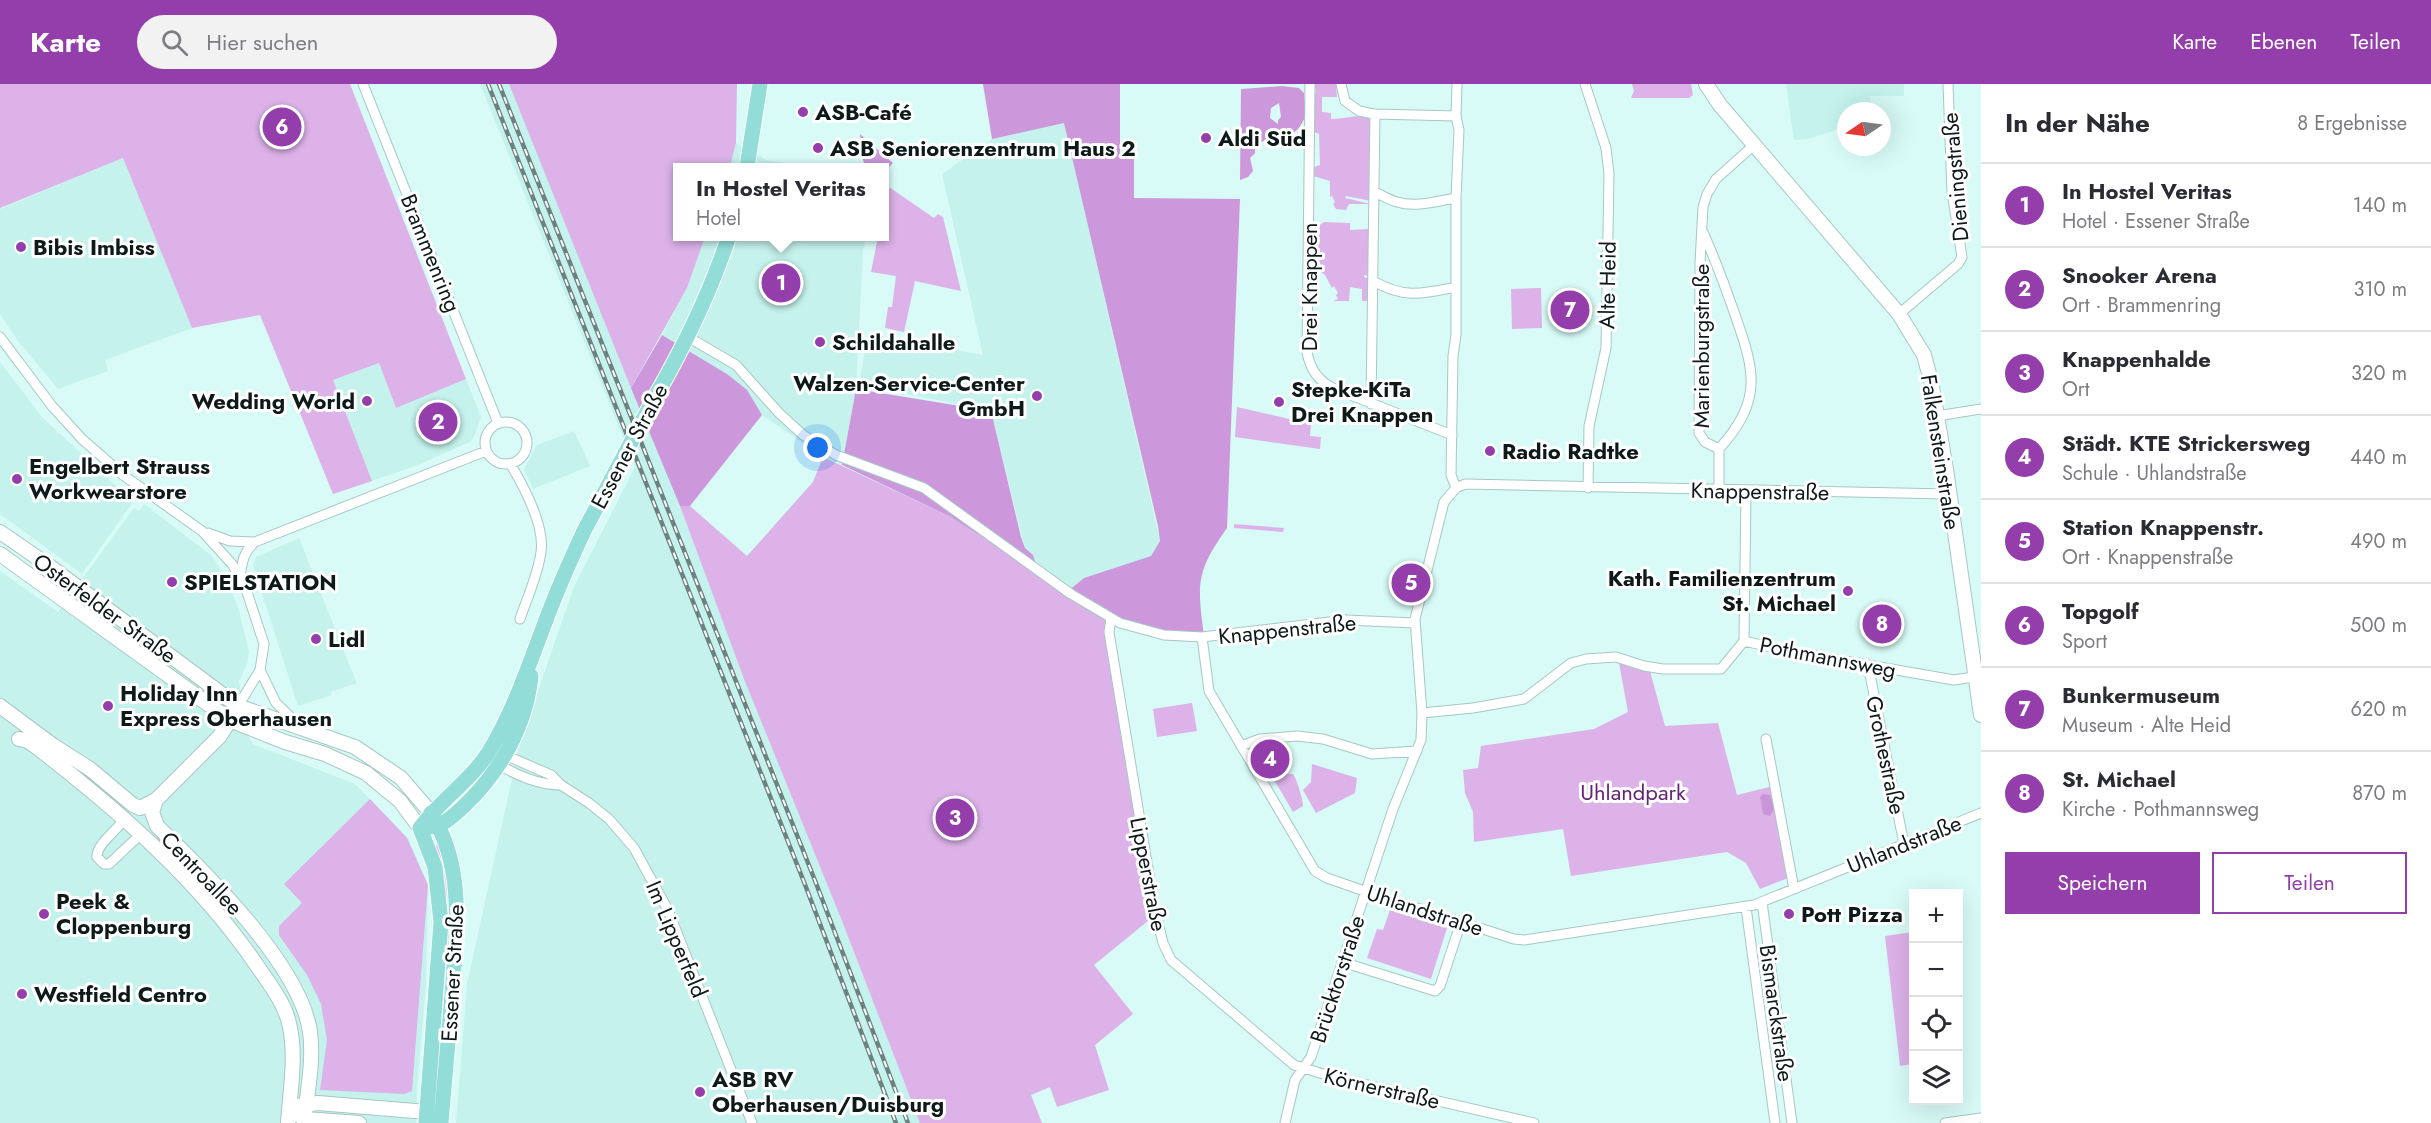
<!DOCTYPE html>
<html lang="de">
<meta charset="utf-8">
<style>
body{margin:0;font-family:Jost,sans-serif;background:#f2f2f3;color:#2b2b33}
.controls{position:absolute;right:18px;bottom:18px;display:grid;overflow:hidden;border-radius:0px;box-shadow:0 6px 24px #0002}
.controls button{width:54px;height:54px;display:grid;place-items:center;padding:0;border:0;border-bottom:2px solid #e1e1e2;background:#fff;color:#2b2b33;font:30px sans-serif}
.compass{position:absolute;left:1837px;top:18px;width:54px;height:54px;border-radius:50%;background:#fff;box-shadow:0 6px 24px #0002;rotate:257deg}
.you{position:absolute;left:818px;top:364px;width:21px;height:21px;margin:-15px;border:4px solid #fff;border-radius:50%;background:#1a73e8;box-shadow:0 0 0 9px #1a73e833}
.badge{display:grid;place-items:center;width:39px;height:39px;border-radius:50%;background:#943eab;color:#fff;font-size:20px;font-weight:700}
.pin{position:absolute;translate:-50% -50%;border:3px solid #fff;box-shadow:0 2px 6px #0006}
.popup{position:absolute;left:673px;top:79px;width:216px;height:78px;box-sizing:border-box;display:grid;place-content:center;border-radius:0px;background:#fff;filter:drop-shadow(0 2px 4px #0005);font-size:20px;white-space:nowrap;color:#7c7c81}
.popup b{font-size:22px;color:#2b2b33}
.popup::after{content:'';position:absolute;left:50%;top:100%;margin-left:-12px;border:12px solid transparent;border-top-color:#fff}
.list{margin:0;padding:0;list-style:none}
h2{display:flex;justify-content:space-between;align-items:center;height:78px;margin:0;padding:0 24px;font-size:26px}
h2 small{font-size:20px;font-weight:400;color:#7c7c81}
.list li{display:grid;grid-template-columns:39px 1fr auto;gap:18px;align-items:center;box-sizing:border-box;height:84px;padding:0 24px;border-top:2px solid #e1e1e2}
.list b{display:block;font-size:22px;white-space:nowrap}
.list p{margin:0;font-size:20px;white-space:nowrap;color:#7c7c81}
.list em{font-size:20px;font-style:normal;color:#7c7c81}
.actions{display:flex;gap:12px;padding:18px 24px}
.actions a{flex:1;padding:14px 0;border:2px solid #943eab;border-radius:0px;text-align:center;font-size:21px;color:#943eab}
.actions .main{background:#943eab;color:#fff}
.icon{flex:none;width:33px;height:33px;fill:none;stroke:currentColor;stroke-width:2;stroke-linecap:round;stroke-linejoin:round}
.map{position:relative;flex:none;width:1981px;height:1039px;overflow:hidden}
header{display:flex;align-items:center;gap:36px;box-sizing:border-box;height:84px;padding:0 30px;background:#943eab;color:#fff}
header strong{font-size:28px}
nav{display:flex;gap:33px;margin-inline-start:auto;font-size:21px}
.search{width:420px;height:54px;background:#f2f2f3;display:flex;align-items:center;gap:15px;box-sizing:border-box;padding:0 21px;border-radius:33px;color:#7c7c81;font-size:22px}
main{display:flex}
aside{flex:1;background:#fff}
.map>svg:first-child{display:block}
.built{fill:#c5f2ed}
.green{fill:#dcb2e9}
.forest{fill:#cc98db;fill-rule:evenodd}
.water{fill:#ca96da}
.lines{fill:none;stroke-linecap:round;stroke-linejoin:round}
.street-casing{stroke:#a6c8c4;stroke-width:11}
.secondary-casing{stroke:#a6c8c4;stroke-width:16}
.primary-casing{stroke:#fff;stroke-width:17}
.street{stroke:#fff;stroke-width:9}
.secondary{stroke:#fff;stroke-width:14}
.primary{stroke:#92ddd8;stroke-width:15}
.rail-casing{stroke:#6c8280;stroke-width:4.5}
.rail{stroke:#fff;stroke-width:2;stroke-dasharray:7;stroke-linecap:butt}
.primary-bridge-casing{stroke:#fff;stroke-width:17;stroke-linecap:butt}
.primary-bridge{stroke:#92ddd8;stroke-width:15}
.poi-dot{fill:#943eab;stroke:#fff;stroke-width:2}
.labels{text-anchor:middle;stroke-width:6;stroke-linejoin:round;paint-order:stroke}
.poi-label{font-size:22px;font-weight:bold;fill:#0e1a19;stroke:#fff;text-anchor:start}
.street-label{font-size:22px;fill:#0e1a19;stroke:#fff}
.park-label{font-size:22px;fill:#632474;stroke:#fff}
</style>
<header>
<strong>Karte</strong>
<div class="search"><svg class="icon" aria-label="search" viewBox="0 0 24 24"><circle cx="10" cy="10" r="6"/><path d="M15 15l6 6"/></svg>Hier suchen</div>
<nav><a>Karte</a><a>Ebenen</a><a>Teilen</a></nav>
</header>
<main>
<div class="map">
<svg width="1981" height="1039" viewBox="0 0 1981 1039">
<rect width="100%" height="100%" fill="#d8fbf7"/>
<!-- built -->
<path class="built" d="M480 0H509L680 422 744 595 842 837 920 1039H456L467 900 519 663 573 505 635 383Z
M1786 0H1904V12H1870L1872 27H1846V43L1807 55 1794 56Z
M1064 38 1160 457 1151 472 1084 494 1068 507 1038 487 1033 471 1025 464 991 327 859 300 868 250 983 271 942 90 992 55Z
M736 59 766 76 813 83H730Z
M123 74 192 244 105 276 108 287 58 305 18 257 0 230V125Z
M705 153H866L863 167 856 305 842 381 823 373 762 331 727 290 662 251 687 204Z
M0 278 42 333 133 418 82 490 0 430Z
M379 279 396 324 466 295 481 333 475 351 470 358 418 381 372 397 333 296Z
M574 347 590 382 533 405 524 385 537 361Z
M144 420 212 472 227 496 239 526 249 568 247 581 239 597 248 652 253 660 355 700 408 754 428 801 426 900 417 1005 416 1039H0V487L58 528 134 424 139 427Z
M299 454 357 600 351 601 331 608 332 611 298 622 253 481 256 473Z"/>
<!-- green -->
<path class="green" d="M0 0H350L466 295 396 324 379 279 333 296 372 397 333 410 260 231 192 244 123 74 0 124Z
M509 0H737L736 59 730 83H678V152L705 153 687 204 631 304Z
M1315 0H1336L1337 13H1322V28L1331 29V35C1346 35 1357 30 1372 33L1371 117 1346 112 1345 114 1371 120H1349L1346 126 1336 125 1333 120 1335 118 1332 112 1330 113V97L1313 92 1312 84 1320 81 1319 50 1312 47 1313 9H1316Z
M1632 0H1691L1693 11 1689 14H1631L1634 7Z
M889 103 934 134 938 130 943 133 961 207 915 197 904 248 885 244 888 223H892L896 192 871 188 878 153 884 152 885 125Z
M1324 138 1350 139V146L1370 145 1369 192 1364 191V193L1369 195 1368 217H1362V205L1350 203 1349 217H1333L1338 215 1336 211 1338 209 1334 202 1332 204 1325 191 1311 181V147Z
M1541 204 1542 244 1512 245 1511 205Z
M1237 323 1311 340 1310 352 1321 353 1320 365 1235 353Z
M823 373 949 432 995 459 1110 535 1148 783 1149 836 1094 881 1133 930 1095 961 1109 1006 1057 1023 1050 1003 1031 1011 1042 1039H920L842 837 744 595 680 422H690L747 472 813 398Z
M1234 440 1284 444 1283 448 1234 444Z
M1619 579 1650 587 1665 642 1718 639 1737 711 1773 702 1793 792 1760 805 1746 779 1727 768 1571 792 1563 745 1474 758 1473 728 1465 709 1463 686 1478 684 1481 662 1594 645 1628 628Z
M1192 619 1197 647 1157 653 1153 625Z
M1312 680 1357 694 1355 709 1316 729 1303 706 1311 698Z
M1284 682V690H1293C1297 696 1303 715 1303 722L1293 728 1269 687V683Z
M370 715 407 754 428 801 412 1007 404 1010 320 1006 327 956 321 920 307 891 279 851V842L302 819 284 800Z
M160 751 236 830 229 836 154 757Z
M441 760 453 815 438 1021 432 1029 444 854 432 763Z
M1390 826 1447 844 1431 895 1367 874 1377 845 1383 846Z
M1913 848V980L1900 982 1885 852Z"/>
<!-- forest -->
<path class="forest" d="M983 0H1120V72L1134 73V114L1240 115 1227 444C1196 488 1197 499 1204 552L1136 545 1068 507 1084 494 1151 472 1160 457 1158 442 1064 39 992 55Z
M1282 2 1299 4 1304 9 1306 32 1299 44 1288 54 1280 57 1267 55 1255 62V69L1250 74 1253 87 1248 93 1240 96 1241 5ZM1279 19 1281 33 1278 36V40L1270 34 1271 24Z
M860 50 893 79 885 87 884 83H866L862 74Z
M662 251 727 290 747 306 762 331 690 422H680L631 304Z
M856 305 991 327 1021 453 1025 464 1033 471 1038 487 949 432 842 381Z"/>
<!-- water -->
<path class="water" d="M1763 710 1770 711 1775 724 1770 732 1763 730 1760 713Z"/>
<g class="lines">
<!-- street casing -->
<g class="street-casing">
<path id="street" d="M363 0 498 339
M1310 0 1307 268C1310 285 1318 297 1333 304L1452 351
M1341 0 1345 17 1359 27 1374 30 1456 32
M1585 0 1606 64 1609 90 1606 264 1589 342 1588 404
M1374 108C1382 111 1389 116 1397 118 1416 124 1437 117 1456 114
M1703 148C1714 173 1724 199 1733 225 1754 285 1765 314 1719 365L1705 358 1699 349 1700 179 1703 123 1707 110 1716 95 1754 61
M1373 197C1405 215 1422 210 1456 203
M1899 230 1958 180 1962 173 1952 108 1948 0
M0 253 52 322 82 355 123 391 202 447 232 480 245 502 264 560 260 586 238 622
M688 253 736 281 779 329 803 351 836 371 924 404 1071 510 1120 539 1164 551 1202 553 1346 536 1415 539
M1371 320 1375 30
M1937 332 1981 325
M485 359a21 21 0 1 1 42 0a21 21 0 1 1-42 0Z
M1719 365V406
M511 381C524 403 545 442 541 468 538 491 527 514 520 535
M1456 404 1451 391 1453 272 1456 251V114L1459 46 1456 32 1457 0
M208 449 230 457 255 458
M240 494C242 479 243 468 255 458L486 367
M1111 535 1109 548 1154 821 1163 859 1171 876 1294 981 1333 993 1534 1039
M1202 553 1209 607 1315 787 1327 794 1373 810 1514 855 1524 856 1754 821 1981 729
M1744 557 1788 567 1954 596 1980 592
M1744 557 1746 406
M1868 581 1904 760
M260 586 276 619 298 640
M1422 629 1473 624 1524 615 1571 579 1586 575 1616 573 1644 582 1663 585H1721L1744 557
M1766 655 1794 805
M1241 662 1260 655 1297 652 1323 655 1372 670 1417 667
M505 671 551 691 561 701 589 719 609 735 634 764 668 826 752 1039
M499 680C516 692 541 701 561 701
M125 734C118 746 96 760 97 773L104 780H109L141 750
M1762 818 1792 1039
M1746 823 1775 1039
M1342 878 1435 907 1440 902 1461 838
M1285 1039 1295 996 1311 973 1393 725 1421 656 1422 629 1415 535 1444 418 1456 404 1465 400 1949 410
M1945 1039 1981 1034"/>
</g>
<!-- secondary casing -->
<g class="secondary-casing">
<path id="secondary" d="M1706 0 1720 21 1899 230 1924 271 1931 297 1946 385 1981 631
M0 448 48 481 238 622 355 663 401 694 431 729
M0 470 230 636 285 658 325 670 366 689 400 717 420 744
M0 622 54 662 90 685 133 721 140 724 156 716 219 653 235 629
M19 655 26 656 35 662C118 726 199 796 258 883 270 901 284 918 289 939 297 971 290 1007 288 1039
M156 716 152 728 157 742C205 788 301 882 310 948 314 978 307 1010 304 1039
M298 1022 318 1019 427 1028
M297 1030 305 1035 359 1039"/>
</g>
<!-- primary casing -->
<g class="primary-casing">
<path id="primary" d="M747 83 760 0
M655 313C685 261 710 209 729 152
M431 729C466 785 456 848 452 911 448 954 445 996 441 1039
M429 743C444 742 453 732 464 722 500 688 526 642 531 592
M420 744C440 716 472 696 490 666 513 628 527 586 543 544 555 511 569 479 584 447
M420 744 435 783 441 838 426 1039"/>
</g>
<!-- street -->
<use href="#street" class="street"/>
<!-- secondary -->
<use href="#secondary" class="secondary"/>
<!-- primary -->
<use href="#primary" class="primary"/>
<!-- rail casing -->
<g class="rail-casing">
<path id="rail" d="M488 0 804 798 896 1039
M499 0 814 794 908 1039"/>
</g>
<!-- rail -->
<use href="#rail" class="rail"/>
<!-- primary-bridge casing -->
<g class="primary-bridge-casing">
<path id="primary-bridge" d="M584 447 655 313"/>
</g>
<!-- primary-bridge -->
<use href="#primary-bridge" class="primary-bridge"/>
</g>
<!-- markers -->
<g class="poi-dot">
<circle cx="803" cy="28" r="6"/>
<circle cx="1206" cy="54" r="6"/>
<circle cx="818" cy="64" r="6"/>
<circle cx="21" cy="163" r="6"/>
<circle cx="820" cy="258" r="6"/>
<circle cx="1037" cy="312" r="6"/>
<circle cx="367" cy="317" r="6"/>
<circle cx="1279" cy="318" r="6"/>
<circle cx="1490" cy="367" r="6"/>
<circle cx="17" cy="395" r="6"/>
<circle cx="172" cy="498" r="6"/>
<circle cx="1848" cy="507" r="6"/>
<circle cx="316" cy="555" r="6"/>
<circle cx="108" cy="622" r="6"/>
<circle cx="44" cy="830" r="6"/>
<circle cx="1789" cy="830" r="6"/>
<circle cx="22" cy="910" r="6"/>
<circle cx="700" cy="1008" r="6"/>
</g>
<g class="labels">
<!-- poi labels -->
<g class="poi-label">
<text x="815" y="36">ASB-Café</text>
<text x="1218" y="62">Aldi Süd</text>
<text x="830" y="72">ASB Seniorenzentrum Haus 2</text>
<text x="33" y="171">Bibis Imbiss</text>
<text x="832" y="266">Schildahalle</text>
<text x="1025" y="307" text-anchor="end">Walzen-Service-Center<tspan x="1025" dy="25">GmbH</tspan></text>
<text x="1291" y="313">Stepke-KiTa<tspan x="1291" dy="25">Drei Knappen</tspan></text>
<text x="355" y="325" text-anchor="end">Wedding World</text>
<text x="1502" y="375">Radio Radtke</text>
<text x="29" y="390">Engelbert Strauss<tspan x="29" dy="25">Workwearstore</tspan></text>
<text x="1836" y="502" text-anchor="end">Kath. Familienzentrum<tspan x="1836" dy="25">St. Michael</tspan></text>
<text x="184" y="506">SPIELSTATION</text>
<text x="328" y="563">Lidl</text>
<text x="120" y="617">Holiday Inn<tspan x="120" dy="25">Express Oberhausen</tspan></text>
<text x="56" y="825">Peek &amp;<tspan x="56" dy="25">Cloppenburg</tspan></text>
<text x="1801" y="838">Pott Pizza</text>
<text x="34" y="918">Westfield Centro</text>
<text x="712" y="1003">ASB RV<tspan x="712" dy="25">Oberhausen/Duisburg</tspan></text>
</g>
<!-- street labels -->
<g class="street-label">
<text transform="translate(1955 93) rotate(-95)" y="8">Dieningstraße</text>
<text transform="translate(431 169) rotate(68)" y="8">Brammenring</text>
<text transform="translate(1607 201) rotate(-89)" y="8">Alte Heid</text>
<text transform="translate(1309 203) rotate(-90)" y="8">Drei Knappen</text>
<text transform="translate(1701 262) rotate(-90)" y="8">Marienburgstraße</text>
<text transform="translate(629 362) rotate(-62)" y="8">Essener Straße</text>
<text transform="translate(1941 368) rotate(81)" y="8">Falkensteinstraße</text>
<text transform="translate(1760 407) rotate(1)" y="8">Knappenstraße</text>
<text transform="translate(105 524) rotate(36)" y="8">Osterfelder Straße</text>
<text transform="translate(1287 545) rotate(-6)" y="8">Knappenstraße</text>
<text transform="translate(1828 573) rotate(11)" y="8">Pothmannsweg</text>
<text transform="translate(1886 671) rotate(78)" y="8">Grothestraße</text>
<text transform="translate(1904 760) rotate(-22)" y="8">Uhlandstraße</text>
<text transform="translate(202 789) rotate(46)" y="8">Centroallee</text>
<text transform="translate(1149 790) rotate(79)" y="8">Lipperstraße</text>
<text transform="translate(1425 826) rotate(18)" y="8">Uhlandstraße</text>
<text transform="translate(677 855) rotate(67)" y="8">Im Lipperfeld</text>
<text transform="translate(452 889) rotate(-87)" y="8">Essener Straße</text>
<text transform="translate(1337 895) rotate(-72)" y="8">Brücktorstraße</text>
<text transform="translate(1777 929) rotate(82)" y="8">Bismarckstraße</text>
<text transform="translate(1382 1004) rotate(13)" y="8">Körnerstraße</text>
</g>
<!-- park labels -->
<g class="park-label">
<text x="1633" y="716">Uhlandpark</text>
</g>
</g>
</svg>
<div class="controls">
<button>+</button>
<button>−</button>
<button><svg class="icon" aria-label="locate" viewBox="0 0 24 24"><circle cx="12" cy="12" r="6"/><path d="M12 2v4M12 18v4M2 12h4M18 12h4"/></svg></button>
<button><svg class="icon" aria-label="layers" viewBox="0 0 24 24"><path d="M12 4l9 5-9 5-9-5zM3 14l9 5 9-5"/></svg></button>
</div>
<svg class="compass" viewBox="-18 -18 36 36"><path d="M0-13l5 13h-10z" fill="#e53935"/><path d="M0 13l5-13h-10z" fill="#7c7c81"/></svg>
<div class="you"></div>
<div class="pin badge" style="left:781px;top:199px">1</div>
<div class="popup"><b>In Hostel Veritas</b>Hotel</div>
<div class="pin badge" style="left:438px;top:338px">2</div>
<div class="pin badge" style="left:955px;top:734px">3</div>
<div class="pin badge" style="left:1270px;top:675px">4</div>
<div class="pin badge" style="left:1411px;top:499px">5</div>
<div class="pin badge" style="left:282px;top:43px">6</div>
<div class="pin badge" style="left:1570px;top:226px">7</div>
<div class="pin badge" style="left:1882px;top:540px">8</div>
</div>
<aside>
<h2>In der Nähe<small>8 Ergebnisse</small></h2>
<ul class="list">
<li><span class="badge">1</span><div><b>In Hostel Veritas</b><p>Hotel · Essener Straße</p></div><em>140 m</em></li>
<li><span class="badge">2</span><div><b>Snooker Arena</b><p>Ort · Brammenring</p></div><em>310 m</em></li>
<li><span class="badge">3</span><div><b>Knappenhalde</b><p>Ort</p></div><em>320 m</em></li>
<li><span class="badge">4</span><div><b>Städt. KTE Strickersweg</b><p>Schule · Uhlandstraße</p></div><em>440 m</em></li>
<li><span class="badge">5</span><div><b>Station Knappenstr.</b><p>Ort · Knappenstraße</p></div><em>490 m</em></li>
<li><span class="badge">6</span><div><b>Topgolf</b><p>Sport</p></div><em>500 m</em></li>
<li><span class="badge">7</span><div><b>Bunkermuseum</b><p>Museum · Alte Heid</p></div><em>620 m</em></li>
<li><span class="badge">8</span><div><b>St. Michael</b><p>Kirche · Pothmannsweg</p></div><em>870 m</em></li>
</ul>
<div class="actions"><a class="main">Speichern</a><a>Teilen</a></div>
</aside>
</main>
